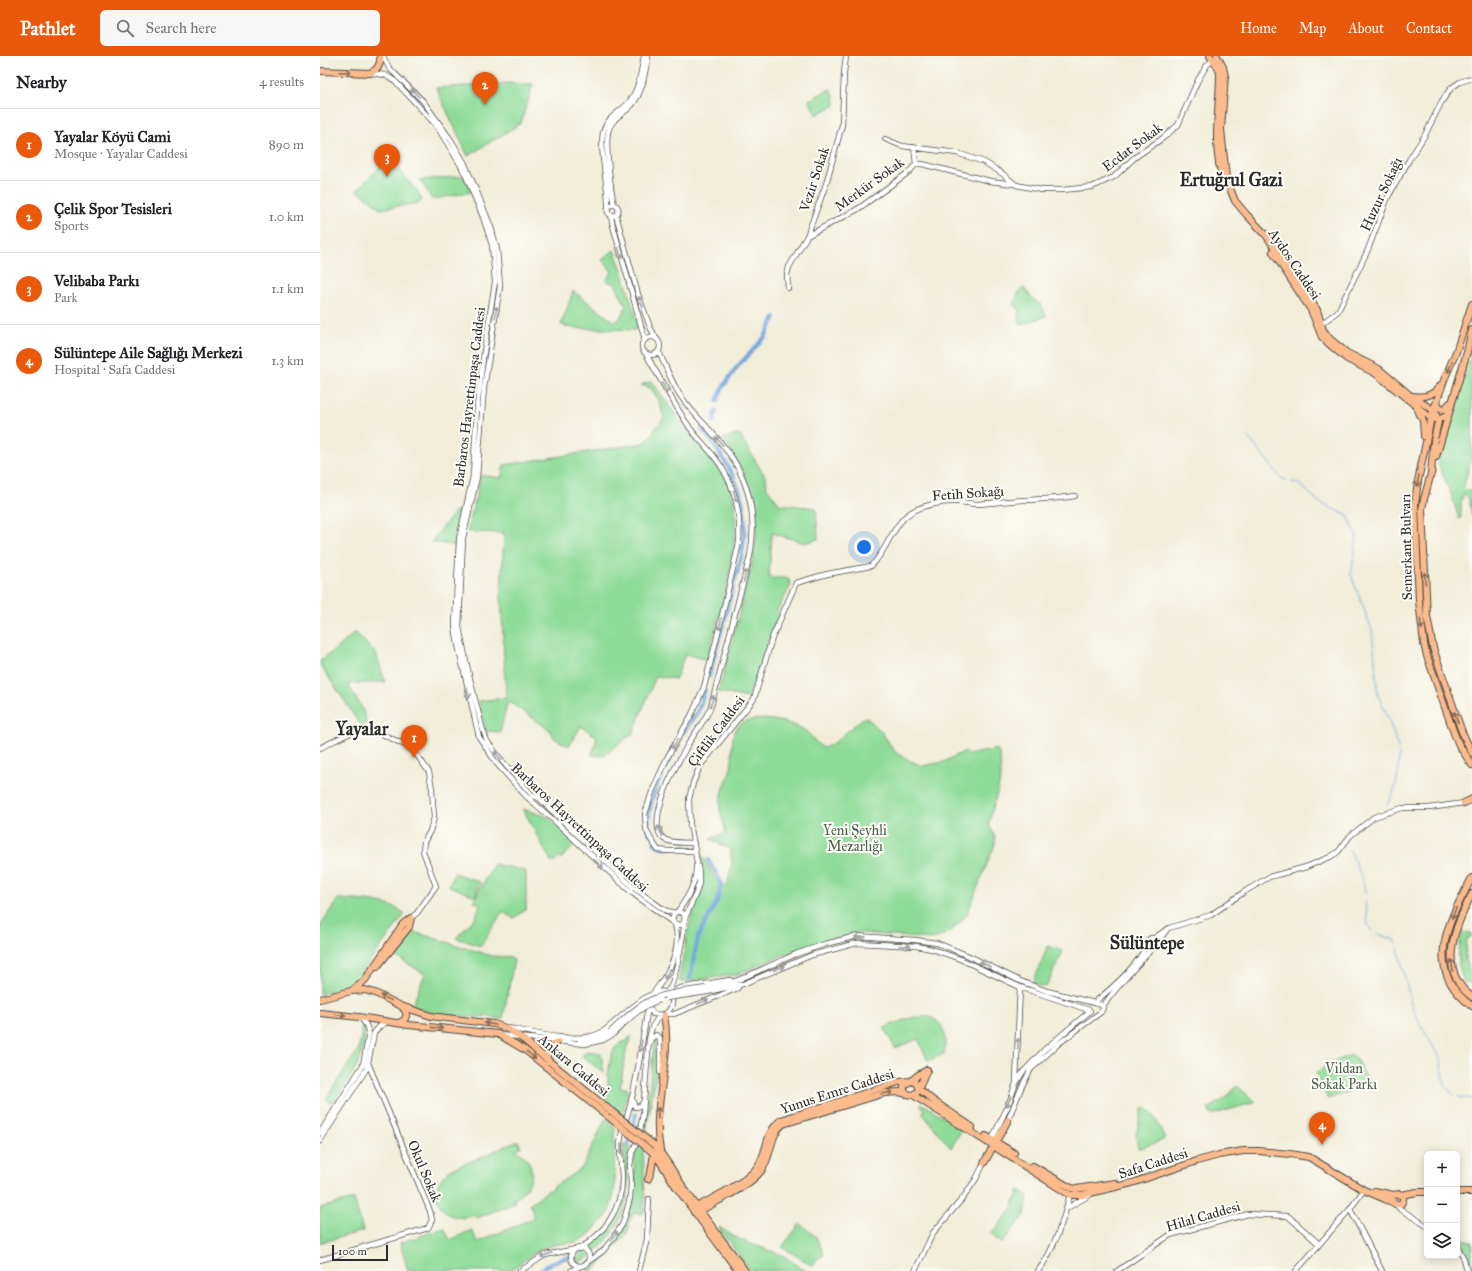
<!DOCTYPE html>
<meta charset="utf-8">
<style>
body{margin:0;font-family:"IM FELL Great Primer",serif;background:#f6f6f6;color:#202124}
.controls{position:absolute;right:12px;bottom:12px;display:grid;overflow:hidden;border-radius:6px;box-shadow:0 2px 10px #0003}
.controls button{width:36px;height:36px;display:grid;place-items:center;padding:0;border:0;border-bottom:1px solid #e0e0e0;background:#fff;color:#202124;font:20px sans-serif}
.scale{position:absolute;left:12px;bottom:10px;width:56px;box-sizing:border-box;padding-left:4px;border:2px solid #2b2b2b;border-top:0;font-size:11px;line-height:14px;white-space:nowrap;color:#2b2b2b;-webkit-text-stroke:3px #fdfcf7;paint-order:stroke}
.you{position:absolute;left:544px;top:491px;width:14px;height:14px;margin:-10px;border:3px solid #fff;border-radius:50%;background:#1a73e8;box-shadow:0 0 0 6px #1a73e833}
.badge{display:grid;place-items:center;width:26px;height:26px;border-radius:50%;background:#ea580c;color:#fff;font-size:13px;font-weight:700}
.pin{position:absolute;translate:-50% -33px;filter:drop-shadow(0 1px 2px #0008)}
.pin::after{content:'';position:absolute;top:21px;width:14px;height:12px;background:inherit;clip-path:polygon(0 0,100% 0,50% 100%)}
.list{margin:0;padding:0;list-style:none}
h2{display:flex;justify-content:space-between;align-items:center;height:52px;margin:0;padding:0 16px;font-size:17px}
h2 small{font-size:13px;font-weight:400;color:#757577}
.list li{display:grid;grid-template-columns:26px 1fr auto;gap:12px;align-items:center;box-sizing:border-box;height:72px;padding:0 16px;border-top:1px solid #e0e0e0}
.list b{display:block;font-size:15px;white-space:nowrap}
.list p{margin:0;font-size:13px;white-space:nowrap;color:#757577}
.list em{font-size:13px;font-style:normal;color:#757577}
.icon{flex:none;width:22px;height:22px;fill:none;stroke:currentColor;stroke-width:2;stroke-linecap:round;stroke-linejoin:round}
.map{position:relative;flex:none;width:1152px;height:1215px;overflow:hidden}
header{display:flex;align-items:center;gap:24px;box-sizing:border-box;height:56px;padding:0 20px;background:#ea580c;color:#fff}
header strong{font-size:19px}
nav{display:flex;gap:22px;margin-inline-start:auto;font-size:14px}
.search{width:280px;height:36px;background:#f6f6f6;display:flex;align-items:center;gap:10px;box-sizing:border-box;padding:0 14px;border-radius:6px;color:#757577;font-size:15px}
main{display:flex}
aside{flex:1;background:#fff}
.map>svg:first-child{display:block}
.green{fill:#8edb99;stroke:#5c8362}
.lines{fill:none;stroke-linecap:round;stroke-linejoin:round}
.stream{stroke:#72a6de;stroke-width:1}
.canal{stroke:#72a6de;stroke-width:4}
.minor-casing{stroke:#494845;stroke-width:6}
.major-casing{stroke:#494845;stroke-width:8}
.minor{stroke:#fff;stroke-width:4.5}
.major{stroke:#fbbb8d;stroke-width:6}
.minor-bridge-casing{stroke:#494845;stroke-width:6;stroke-linecap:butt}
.major-bridge-casing{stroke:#494845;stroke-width:8;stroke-linecap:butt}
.minor-bridge{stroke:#fff;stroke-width:4.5}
.major-bridge{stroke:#fbbb8d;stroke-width:6}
.oneway{stroke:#896c57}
.oneway2{stroke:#a0a0a0}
.labels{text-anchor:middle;stroke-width:4;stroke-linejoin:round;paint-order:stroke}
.street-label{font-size:14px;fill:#2b2b2b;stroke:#fdfcf7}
.park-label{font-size:14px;fill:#49604c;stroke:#fdfcf7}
.district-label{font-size:18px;font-weight:bold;fill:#2b2b2b;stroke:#fdfcf7}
</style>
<header>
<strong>Pathlet</strong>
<div class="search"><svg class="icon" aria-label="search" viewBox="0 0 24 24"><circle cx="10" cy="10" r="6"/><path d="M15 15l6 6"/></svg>Search here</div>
<nav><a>Home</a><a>Map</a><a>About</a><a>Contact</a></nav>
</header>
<main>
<aside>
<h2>Nearby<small>4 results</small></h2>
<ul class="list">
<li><span class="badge">1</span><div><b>Yayalar Köyü Cami</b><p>Mosque · Yayalar Caddesi</p></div><em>890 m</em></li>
<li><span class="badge">2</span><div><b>Çelik Spor Tesisleri</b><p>Sports</p></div><em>1.0 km</em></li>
<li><span class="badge">3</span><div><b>Velibaba Parkı</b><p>Park</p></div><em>1.1 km</em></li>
<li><span class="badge">4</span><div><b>Sülüntepe Aile Sağlığı Merkezi</b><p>Hospital · Safa Caddesi</p></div><em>1.3 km</em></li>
</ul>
</aside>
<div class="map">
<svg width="1152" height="1215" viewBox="0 0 1152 1215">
<rect width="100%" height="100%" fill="#fdfcf7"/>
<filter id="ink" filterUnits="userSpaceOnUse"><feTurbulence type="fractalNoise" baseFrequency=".025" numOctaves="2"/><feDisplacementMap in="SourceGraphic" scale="8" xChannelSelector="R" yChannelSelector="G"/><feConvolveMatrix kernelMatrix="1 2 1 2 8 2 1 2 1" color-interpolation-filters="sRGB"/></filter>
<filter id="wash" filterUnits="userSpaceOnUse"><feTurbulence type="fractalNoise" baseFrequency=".012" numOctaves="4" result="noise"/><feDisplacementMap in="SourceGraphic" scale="16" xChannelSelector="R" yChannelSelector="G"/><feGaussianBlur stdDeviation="0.9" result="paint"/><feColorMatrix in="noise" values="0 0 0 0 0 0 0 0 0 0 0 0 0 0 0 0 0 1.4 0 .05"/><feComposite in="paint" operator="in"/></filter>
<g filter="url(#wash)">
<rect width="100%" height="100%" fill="#f1edd8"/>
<!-- green -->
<path class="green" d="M189 27 213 28 201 67 148 100 116 32Z
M510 33 514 40 515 49 496 59 489 44Z
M69 102H72L77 108V112L92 130 96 133 102 144 99 147 60 153 51 144 37 135 39 132Z
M144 120 151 136 114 143H112L100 124Z
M294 194 302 214 318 269 317 272 314 274 253 272 241 269 253 235 294 266 299 264 306 250 295 228 286 225 292 215 282 204Z
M703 231 712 242 722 250 726 260 701 269 698 260 699 252 693 249 700 234Z
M1152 297V398L1143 433 1152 435V460C1150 453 1151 442 1144 437L1141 446V462L1139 463 1131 438 1118 408Z
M332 325C347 347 362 368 379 389 389 401 401 412 408 427 429 471 399 558 387 604L365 598 356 623 336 620 313 677 283 700 272 699 277 681 261 670 249 690 235 683 230 674 188 645 180 676 166 675 159 645 186 642 181 540 184 477 147 476 160 425V419L181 422 184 409 325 387 344 362 339 345 331 332 321 329Z
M419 378 446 422 447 432 459 448 496 452 498 483 485 487 452 477 449 522H468L471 529 457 555 459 557 428 642 398 636 404 617 433 503 436 480V457L424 417 403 383Z
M137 454 140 456 136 490 112 486 116 479Z
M35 576 56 597 65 626 28 628 42 652 47 667 42 668 39 667 14 629 3 614 0 608 1 604 20 590Z
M543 662H547L561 675 575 696 589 704 602 710 624 706 645 695 648 699 677 693 680 701 681 721 669 768 675 781V788L647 858C639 869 626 881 612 883L542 877 508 884 480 892 415 919 361 926 359 923 369 869 381 831 383 822 380 797 397 825 407 831 412 806 410 793 390 783 406 777C404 768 399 756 400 747 402 733 410 720 412 706 413 695 410 683 416 673 427 655 473 665 487 676 493 681 496 689 504 692L514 687Z
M203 753 228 761 256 788 241 803 240 801 232 807Z
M174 808 206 815V853L194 862 182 856 161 890 136 882 156 861 160 848 153 845Z
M134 817 160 826 155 840 129 830Z
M18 843C36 844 72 845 85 858L32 929 0 938V870Z
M94 876 172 900 191 901 194 905 183 961 182 963 167 960 156 961 113 958 92 950 105 918 73 899Z
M1142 876 1152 877V880L1147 883 1145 904 1149 914 1152 917V929L1148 926 1150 924 1145 927C1136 910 1138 894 1142 876Z
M728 890 743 895 726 931 712 928Z
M605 960C625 963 627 981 624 998L608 1005 598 983 575 992 564 972C578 966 590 961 605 960Z
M43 968C52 993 28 1025 15 1044L11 1046 8 1045 7 1041 38 994 41 982 42 969Z
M311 980 310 987 307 990 300 1031 308 1033 303 1059 283 1041 288 1033V1018L291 1000 295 992 301 986H305Z
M336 984 337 1014 323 1094 325 1142 323 1158 314 1157 307 1169 310 1170 305 1180 273 1215H268V1211L286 1197 298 1183 306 1168 312 1152 315 1130 314 1111 315 1098 326 1065 334 987Z
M266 995 281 997 284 1017 262 1000Z
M1031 999 1035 1001 1048 1025 1033 1034 1008 1043 996 1017 1009 1008Z
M917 1030 936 1046 891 1059 888 1053 906 1042Z
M600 1048 605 1049 642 1073 631 1092 602 1057 605 1055Z
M825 1052C835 1057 840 1073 845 1082L843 1084 818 1093 816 1079 822 1053Z
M286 1062 295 1072C291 1103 302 1134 285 1163L284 1162 268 1180 256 1186 234 1189 219 1194 189 1215H88L80 1187 124 1172 130 1184 152 1174 157 1186 214 1162 210 1147 262 1112Z
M198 1085 201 1091 195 1094C219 1105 215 1131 194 1143L195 1147 157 1162 156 1159C123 1172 101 1135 130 1114Z
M303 1088 310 1090C305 1107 309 1123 307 1140 303 1170 282 1195 255 1209 258 1204 260 1196 264 1192 272 1186 280 1182 286 1175 307 1149 305 1119 303 1088Z
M699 1134 708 1139 705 1159 681 1188 671 1178 691 1154Z
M34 1143 43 1175 0 1187V1152Z
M480 1168 496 1181 504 1199 496 1204 493 1210 462 1191Z
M399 1171 413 1180 426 1186 462 1199 486 1215H431L400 1174Z
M1137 1182 1152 1186V1213L1147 1197 1137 1184Z"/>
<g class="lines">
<!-- stream -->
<path class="stream" d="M928 381 961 422 966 424
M972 426 979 428 999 446 1028 460 1037 480 1031 519 1052 574 1058 639 1070 666 1078 692
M1067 749C1077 734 1079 715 1079 698
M1030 794 1044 828 1045 837
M1045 844 1048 870 1052 875
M1058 878 1075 884 1077 888 1091 947 1099 966 1120 1002 1125 1029 1129 1035 1134 1039
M1139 1041 1152 1043"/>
<!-- canal -->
<path class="canal" d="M397 345 403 331 417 311 445 281 455 261
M394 365 396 355
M381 373C388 379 393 387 398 395 423 430 430 459 421 502L389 621
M364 676 378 655 385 634
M329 778C324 750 342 719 354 694
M334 787 341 791H366
M370 922 378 881 397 845 401 828 399 822 388 804
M308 1089 316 1058
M219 1215C229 1207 238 1203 250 1201"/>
</g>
</g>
<g filter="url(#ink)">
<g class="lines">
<!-- minor casing -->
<g class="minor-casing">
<path id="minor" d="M63 0 69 12 103 45 131 84 144 106 159 141 171 171 177 193 180 230 164 332 157 421 143 482 139 571 149 619 162 671 167 685 181 704 213 740 219 742 226 749 314 832 343 853 347 855 355 857
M50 17 65 19 75 25 116 69 140 108 145 118 163 161 172 189 175 226 163 302 157 351 153 420 139 483 135 570 138 589 159 681 177 708 206 740 238 768 311 836 355 868 362 869 365 864
M565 83 582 90 637 97 664 106 683 118 696 129 722 134H742L772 131 794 121 814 102 843 82 858 69 878 24 887 9 895 2
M594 91 596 108
M287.5 154a5.5 5.5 0 1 1 11 0a5.5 5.5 0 1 1-11 0Z
M294 149C291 134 284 85 289 73 293 61 304 58 312 49 323 36 325 17 328 0
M288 152C289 131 278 91 284 73 289 60 301 56 309 46 319 33 321 16 324 0
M291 159 292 166 325 284
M296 159 318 238 330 271 336 282
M487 180 538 153 589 116 596 108H602L670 125 694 128
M468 232 467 219 469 211 487 180 506 128 522 69 524 17 526 0
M999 270 1018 255 1047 196 1068 141 1089 104 1105 79 1122 45 1131 32 1140 26 1152 22
M322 290a9 9 0 1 1 18 0a9 9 0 1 1-18 0Z
M339 296C346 311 352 328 362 342 373 358 388 371 400 386 428 418 438 458 430 500L391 650C385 666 373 678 366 692 356 709 324 768 344 783 351 788 365 786 374 787
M326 298C340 323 354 348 370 372 378 383 388 392 396 403 415 428 421 456 419 487L396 585 384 631 372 658 347 702 332 736 325 758 326 773 330 782 338 794 347 795H375
M0 692C17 684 35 671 54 674L87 690 97 699 109 716 112 733 114 762 110 775 104 786 103 795 116 830 97 857 91 862
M358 855C368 841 376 828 376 810
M365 862 376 837 379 827V817L370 768 369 743 373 727 380 710 434 643 452 582 476 527 507 518 551 510C566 496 571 473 586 460 599 449 623 445 639 446 645 446 650 448 657 448 672 447 688 445 703 444 721 443 738 443 755 440
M834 882 849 872 891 859 924 836 949 821 986 811 1010 801 1018 796 1030 780 1054 761 1082 752H1109L1144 747
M828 892 825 888 827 885 831 882 835 883
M386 932 416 925 476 898 505 888 537 880 595 884 617 887 649 900 700 925 727 935 782 949 783 952 781 956 738 988 711 1013 702 1030 688 1064
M334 936C349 917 362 894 355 868
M387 936 423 928 492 899 537 887 596 890 612 893 640 903 700 931 769 954
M346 937C347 935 349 933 350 932 355 923 367 867 364 858L358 855 354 858 352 864 354 867
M348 938 360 932 410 924
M775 946C791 933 818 909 826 890
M783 950C802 923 827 901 846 875
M347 958H354L418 932
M189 972C213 977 260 989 282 976 295 968 330 930 345 936 357 941 352 955 343 959L333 958 328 949 331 939
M180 979 265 988 283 984 292 979
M260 985 278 982 290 976
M330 985 332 982 336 979 340 982V1016
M696 1025 700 931
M312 1043 315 1051 321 1050 323 1046
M0 1077 43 1009 49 977 46 969 41 962
M672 1083 688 1050 696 1027 703 1016 725 993 770 955
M0 1085 47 1012 54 977 60 970 67 966
M1075 1148 1080 1153 1107 1170
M747 1152 770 1139
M1030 1153 1062 1215
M1137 1190 1144 1203 1147 1215
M251 1201a9 9 0 1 1 18 0a9 9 0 1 1-18 0Z
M259 1193C284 1178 302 1153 302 1123 302 1110 298 1094 301 1081 303 1069 309 1057 311 1045 319 1015 322 983 328 952
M0 1204 108 1172 112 1164 110 1155 48 1007 44 1004
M266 1207 283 1195 293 1182 302 1169 306 1157 310 1142 311 1127 310 1110 312 1097 319 1081 323 1057 329 983 332 971 339 960
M200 1215 225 1199 256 1193
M251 1215 261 1210
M319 1215 327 1183 329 1143
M595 1215 613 1177 643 1142 656 1123 664 1107
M718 1215C733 1197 745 1160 750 1138
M797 1215 850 1179 928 1158 968 1160 999 1188
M976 1215 1030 1153 1044 1134"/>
</g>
<!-- major casing -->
<g class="major-casing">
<path id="major" d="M890 0 898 12 900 17C900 53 891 91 904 126
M897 0 903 11 905 20 901 73 906 122 915 145 926 158 946 179 964 205 997 254 1003 274 1010 283 1027 297 1059 313 1091 340 1115 355 1118 366 1114 384 1111 416
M0 15 50 17C58 14 61 8 60 0
M953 196 991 254 1002 281 1009 288 1027 303 1055 317 1111 362C1119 364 1125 363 1129 355
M1152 248 1136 296 1124 324 1111 362 1098 425 1095 448 1099 545 1104 588 1107 600 1134 677 1139 689 1152 709
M1093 340C1106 342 1113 339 1121 329
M1117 344 1119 352 1124 353 1130 347
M1097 352 1103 365 1104 380
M1116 401 1147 296 1152 274
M1112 414 1104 443 1102 453 1107 560 1113 592 1142 676 1152 697
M1144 747 1152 743
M1152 822C1128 866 1102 914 1152 950
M1152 838C1135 870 1116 914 1152 941
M57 911 89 871 91 862
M32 935 45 924 83 868 91 862
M0 943 31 935 45 934 55 937 81 950 111 960 174 968C197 974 211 991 229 1005 250 1022 271 1039 291 1055
M0 957 39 961 89 969 178 978 205 994 290 1062
M78 967C87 964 89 958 82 951
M228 1005C225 996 230 989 238 986
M591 1025 598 1019 607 1014
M599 1032 607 1014
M599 1033 615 1046 652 1071
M593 1039 750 1139H762L812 1127 877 1105 899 1099 923 1095H939L970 1098 989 1101 1044 1134 1072 1146 1075 1148H1081L1083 1144V1140L1080 1138 1073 1139 1072 1146
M666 1080 694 1097
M334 1089C347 1103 355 1120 366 1135 385 1163 406 1188 425 1215
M340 1094C331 1049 353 1004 344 959
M331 1095 339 1104 357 1132 418 1215
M664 1107 688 1064
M713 1110 751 1132 756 1133 795 1127
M328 1123 331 1116 334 1098
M1055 1135 1073 1139
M1137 1136H1152
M1081 1139 1097 1136H1107
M374 1156 377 1151C394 1141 428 1126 438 1110 449 1093 444 1078 461 1064L579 1026 591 1025 596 1027 599 1033 597 1036 593 1039 587 1038 584 1035V1030L589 1026
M374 1156 380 1155C398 1144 429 1131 441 1115 452 1101 449 1079 463 1068L565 1037 579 1036 587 1038"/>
</g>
<!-- minor -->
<use href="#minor" class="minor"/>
<!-- major -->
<use href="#major" class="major"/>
<!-- minor-bridge casing -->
<g class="minor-bridge-casing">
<path id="minor-bridge" d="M347 942 387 936
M290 976C302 965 314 952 328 945 346 936 367 935 386 932
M292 979C306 966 321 949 340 944"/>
</g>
<!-- major-bridge casing -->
<g class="major-bridge-casing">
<path id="major-bridge" d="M291 1055 334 1089
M290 1062 331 1095"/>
</g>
<!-- minor-bridge -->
<use href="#minor-bridge" class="minor-bridge"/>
<!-- major-bridge -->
<use href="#major-bridge" class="major-bridge"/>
</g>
<!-- one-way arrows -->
<defs><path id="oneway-shaft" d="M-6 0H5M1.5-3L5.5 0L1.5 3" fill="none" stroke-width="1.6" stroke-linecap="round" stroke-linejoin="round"/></defs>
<g class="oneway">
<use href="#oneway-shaft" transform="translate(25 16) rotate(2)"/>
<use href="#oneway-shaft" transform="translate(1130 311) rotate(114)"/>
<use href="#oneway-shaft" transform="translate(1098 425) rotate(98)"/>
<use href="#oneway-shaft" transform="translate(1105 522) rotate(-93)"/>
<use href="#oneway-shaft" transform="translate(1101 568) rotate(83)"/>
<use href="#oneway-shaft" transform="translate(1136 661) rotate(-110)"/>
<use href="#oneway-shaft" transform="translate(1134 857) rotate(113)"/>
<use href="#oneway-shaft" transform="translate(1132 909) rotate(-100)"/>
<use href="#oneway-shaft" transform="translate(66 942) rotate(-154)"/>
<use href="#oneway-shaft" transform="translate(20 959) rotate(6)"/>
<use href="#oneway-shaft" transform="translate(170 968) rotate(-170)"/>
<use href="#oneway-shaft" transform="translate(117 972) rotate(6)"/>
<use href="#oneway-shaft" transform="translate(211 999) rotate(39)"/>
<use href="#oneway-shaft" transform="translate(567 1037) rotate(-10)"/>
<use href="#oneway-shaft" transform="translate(338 1057) rotate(-88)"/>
</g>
<g class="oneway2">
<use href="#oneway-shaft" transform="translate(95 37) rotate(-134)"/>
<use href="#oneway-shaft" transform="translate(300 197) rotate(74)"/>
<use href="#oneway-shaft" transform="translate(321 246) rotate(-110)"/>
<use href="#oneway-shaft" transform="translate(176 256) rotate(-81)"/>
<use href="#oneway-shaft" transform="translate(345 332) rotate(60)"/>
<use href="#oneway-shaft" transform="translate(399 385) rotate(-131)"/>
<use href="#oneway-shaft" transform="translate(415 440) rotate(75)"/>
<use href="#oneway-shaft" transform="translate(425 520) rotate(-76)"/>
<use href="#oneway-shaft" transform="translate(400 568) rotate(103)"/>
<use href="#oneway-shaft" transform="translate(148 637) rotate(78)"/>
<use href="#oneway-shaft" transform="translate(392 645) rotate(-74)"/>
<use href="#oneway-shaft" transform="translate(355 688) rotate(119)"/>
<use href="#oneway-shaft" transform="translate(178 700) rotate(-130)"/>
<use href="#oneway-shaft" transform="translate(340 775) rotate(-113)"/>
<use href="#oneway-shaft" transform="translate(279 808) rotate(45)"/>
<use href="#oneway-shaft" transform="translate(540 881) rotate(179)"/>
<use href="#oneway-shaft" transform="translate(585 890) rotate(4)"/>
<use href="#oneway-shaft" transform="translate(665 908) rotate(-153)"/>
<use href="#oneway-shaft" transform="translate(459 912) rotate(-24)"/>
<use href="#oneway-shaft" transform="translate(347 918) rotate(117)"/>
<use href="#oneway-shaft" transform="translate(383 946) rotate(-23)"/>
<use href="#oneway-shaft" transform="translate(698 988) rotate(-88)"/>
<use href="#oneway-shaft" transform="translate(321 990) rotate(99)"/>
<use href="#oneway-shaft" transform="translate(689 1045) rotate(111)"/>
<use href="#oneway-shaft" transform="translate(301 1093) rotate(89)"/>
<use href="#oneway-shaft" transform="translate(294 1180) rotate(-55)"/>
<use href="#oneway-shaft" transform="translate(226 1199) rotate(162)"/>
</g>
</g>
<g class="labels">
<!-- street labels -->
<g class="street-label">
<text transform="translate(812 91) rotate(-37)" y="5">Ecdat Sokak</text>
<text transform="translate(494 123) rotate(-72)" y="5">Vezir Sokak</text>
<text transform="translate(549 128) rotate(-36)" y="5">Merkür Sokak</text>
<text transform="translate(1061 138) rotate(-65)" y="5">Huzur Sokağı</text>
<text transform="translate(975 208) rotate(56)" y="5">Aydos Caddesi</text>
<text transform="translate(149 341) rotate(-83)" y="5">Barbaros Hayrettinpaşa Caddesi</text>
<text transform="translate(648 437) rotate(-4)" y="5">Fetih Sokağı</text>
<text transform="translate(1086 491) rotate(-91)" y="5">Semerkant Bulvarı</text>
<text transform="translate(396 675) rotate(-53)" y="5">Çiftlik Caddesi</text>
<text transform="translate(260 771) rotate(43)" y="5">Barbaros Hayrettinpaşa Caddesi</text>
<text transform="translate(254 1009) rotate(40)" y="5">Ankara Caddesi</text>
<text transform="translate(517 1035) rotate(-18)" y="5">Yunus Emre Caddesi</text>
<text transform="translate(833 1107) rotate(-18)" y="5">Safa Caddesi</text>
<text transform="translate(105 1115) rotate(67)" y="5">Okul Sokak</text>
<text transform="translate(883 1160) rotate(-16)" y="5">Hilal Caddesi</text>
</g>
<!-- park labels -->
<g class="park-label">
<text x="535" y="779">Yeni Şeyhli<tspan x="535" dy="16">Mezarlığı</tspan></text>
<text x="1024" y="1017">Vildan<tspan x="1024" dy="16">Sokak Parkı</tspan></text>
</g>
<!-- district labels -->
<g class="district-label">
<text x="911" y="130">Ertuğrul Gazi</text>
<text x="42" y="679">Yayalar</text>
<text x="827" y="893">Sülüntepe</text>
</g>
</g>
</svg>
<div class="controls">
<button>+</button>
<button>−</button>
<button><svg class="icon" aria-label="layers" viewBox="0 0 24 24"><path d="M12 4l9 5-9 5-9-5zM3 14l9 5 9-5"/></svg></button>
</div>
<div class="scale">100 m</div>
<div class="you"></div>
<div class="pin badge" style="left:94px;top:702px">1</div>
<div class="pin badge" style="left:165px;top:49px">2</div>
<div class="pin badge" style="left:67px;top:121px">3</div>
<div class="pin badge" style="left:1002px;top:1089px">4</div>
</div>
</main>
